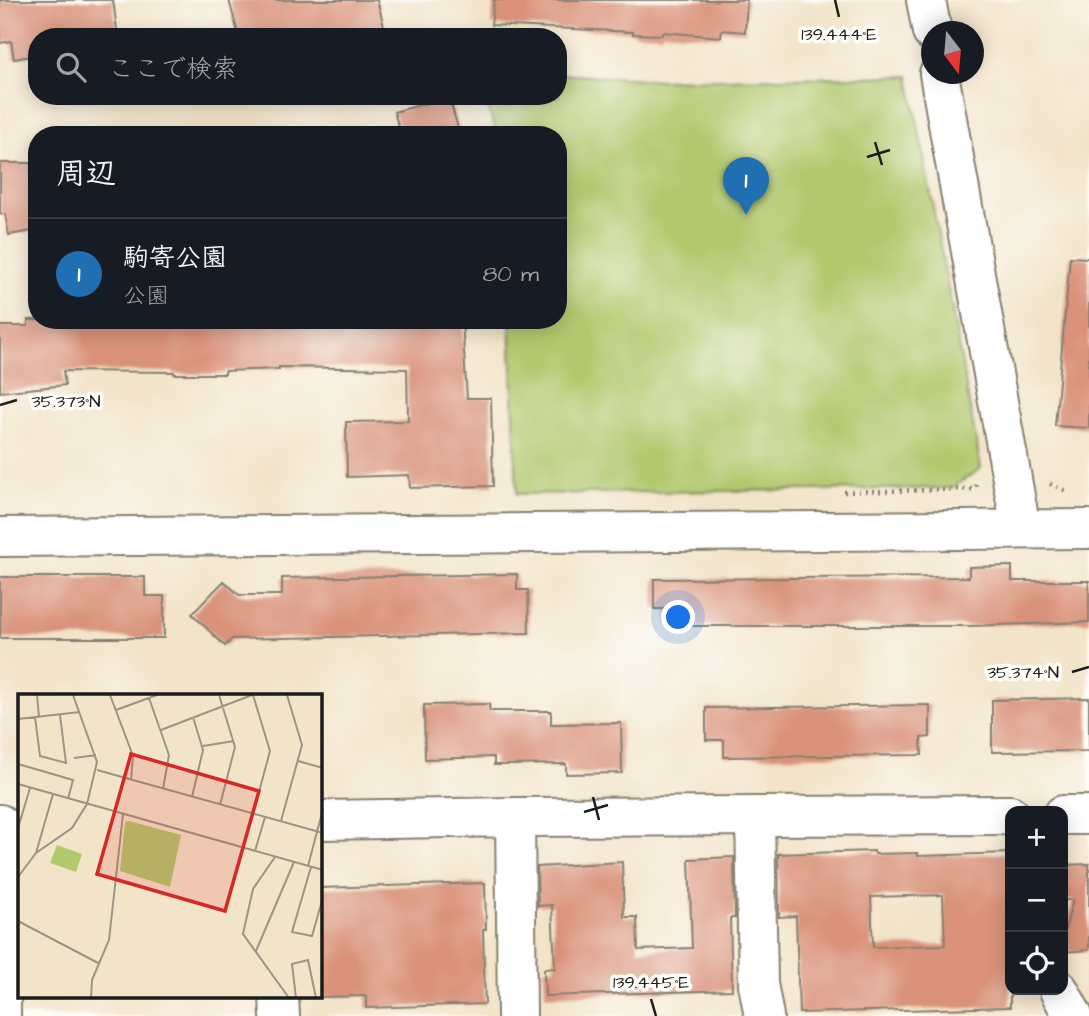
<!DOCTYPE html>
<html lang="ja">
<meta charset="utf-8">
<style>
body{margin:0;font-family:"Architects Daughter","Klee One",sans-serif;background:#242831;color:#f1f3f6}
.controls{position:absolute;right:21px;bottom:21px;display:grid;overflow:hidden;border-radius:14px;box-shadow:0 4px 18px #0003}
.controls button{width:63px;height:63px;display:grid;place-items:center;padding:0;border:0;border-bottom:2px solid #363941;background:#171b24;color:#f1f3f6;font:35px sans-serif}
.compass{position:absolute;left:921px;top:21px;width:63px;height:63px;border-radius:50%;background:#171b24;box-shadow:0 4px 18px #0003;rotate:164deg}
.you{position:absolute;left:679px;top:618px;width:24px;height:24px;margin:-18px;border:5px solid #fff;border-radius:50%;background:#1a73e8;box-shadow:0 0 0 10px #1a73e833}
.badge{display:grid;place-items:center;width:46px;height:46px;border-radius:50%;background:#1f6fb2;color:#fff;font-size:23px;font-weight:700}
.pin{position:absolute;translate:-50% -58px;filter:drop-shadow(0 2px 4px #0008)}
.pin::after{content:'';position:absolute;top:37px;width:24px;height:21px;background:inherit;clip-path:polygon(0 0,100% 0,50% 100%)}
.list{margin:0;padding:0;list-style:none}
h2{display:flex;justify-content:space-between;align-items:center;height:91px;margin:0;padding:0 28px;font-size:30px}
h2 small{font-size:23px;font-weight:400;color:#9ea1a6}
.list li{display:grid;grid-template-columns:46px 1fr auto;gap:21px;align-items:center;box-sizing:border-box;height:112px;padding:0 28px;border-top:2px solid #363941}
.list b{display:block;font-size:26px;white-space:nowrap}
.list p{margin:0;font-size:23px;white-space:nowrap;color:#9ea1a6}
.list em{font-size:23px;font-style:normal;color:#9ea1a6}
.icon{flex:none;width:38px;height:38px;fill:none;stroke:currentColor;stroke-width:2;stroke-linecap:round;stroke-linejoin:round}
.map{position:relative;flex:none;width:1089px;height:1016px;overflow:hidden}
.search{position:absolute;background:#171b24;box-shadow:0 4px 18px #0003;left:28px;top:28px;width:539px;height:77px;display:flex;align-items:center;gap:18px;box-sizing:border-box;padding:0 24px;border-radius:28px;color:#9ea1a6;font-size:26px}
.panel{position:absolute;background:#171b24;box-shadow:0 4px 18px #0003;left:28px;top:126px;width:539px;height:203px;border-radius:28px}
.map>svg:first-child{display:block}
.green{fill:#b2c96e;stroke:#677245;stroke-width:2}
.building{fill:#da937a;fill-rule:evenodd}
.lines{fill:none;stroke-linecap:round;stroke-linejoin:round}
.minor-casing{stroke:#878072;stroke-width:42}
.path{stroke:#878072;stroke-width:4.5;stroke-dasharray:2 5;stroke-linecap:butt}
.minor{stroke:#fff;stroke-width:38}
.ticks{fill:none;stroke:#1c1c1c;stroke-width:2.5}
.inset-road{fill:none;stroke:#9c9484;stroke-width:2}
.view{fill:#d62828;fill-opacity:0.15;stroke:#d62828;stroke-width:3.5}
.inset-edge{fill:none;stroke:#1c1c1c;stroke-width:3.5}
.ticks-label{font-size:18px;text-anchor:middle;fill:#1c1c1c;stroke:#fdfcf7;stroke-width:7;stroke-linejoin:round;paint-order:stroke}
</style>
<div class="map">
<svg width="1089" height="1016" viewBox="0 0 1089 1016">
<rect width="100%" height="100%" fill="#fdfcf7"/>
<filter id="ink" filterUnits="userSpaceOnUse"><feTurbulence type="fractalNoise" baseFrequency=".0143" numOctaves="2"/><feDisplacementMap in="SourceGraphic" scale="14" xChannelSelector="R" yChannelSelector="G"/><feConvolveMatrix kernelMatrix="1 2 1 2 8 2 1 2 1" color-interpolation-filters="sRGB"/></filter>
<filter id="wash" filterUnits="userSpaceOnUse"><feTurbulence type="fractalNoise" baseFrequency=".00686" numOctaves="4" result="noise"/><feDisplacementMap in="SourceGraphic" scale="28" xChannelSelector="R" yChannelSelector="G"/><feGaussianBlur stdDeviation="1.57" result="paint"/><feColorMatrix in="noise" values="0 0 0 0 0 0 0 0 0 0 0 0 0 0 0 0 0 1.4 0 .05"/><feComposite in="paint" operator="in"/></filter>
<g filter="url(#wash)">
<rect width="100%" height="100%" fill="#f2e4c9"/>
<!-- green -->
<path class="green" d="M558 74 661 80 909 76 981 468 952 488 517 494 510 320H558V135H498L483 96H558Z"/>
<g id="blocks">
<!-- building -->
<path class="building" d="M0 0H113L118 37H37V55L14 59 11 41 0 43Z
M229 0H377L387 37H239Z
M494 0H747L745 32 722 30 721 37 662 32V35L633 34V32L491 25Z
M449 97 460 135H401L394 112Z
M0 163H31L32 231 9 235 5 214H0Z
M1070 257 1089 258V428L1055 426Z
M28 320H462L467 398H491L493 486 410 488 409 475 347 477 346 422 408 421 407 369 279 367V369L225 371V374H174V372L63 371 65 385 0 392V326H28Z
M1012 566V581H1089V622L970 626H667L666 609H654V579L969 577V567Z
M517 574V590H528L529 633 232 639 225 646 192 614 224 581 239 595H282V578Z
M0 577H145V596H164V638H0Z
M1089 698V751L992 752V700Z
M489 704 490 711H551V724L621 723 622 773 566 774V764L494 765V757L425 759 424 705Z
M930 705V737L921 738 922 755 724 757V740H706V708Z
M874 851 875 854 918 853V856L1010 853V1007L799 1013 796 916 779 917 778 854ZM943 895 945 945 873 947 871 897Z
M734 857 735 918H730L732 990 545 996 544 969 555 968 552 905 538 906 537 867 622 862 624 917H637L638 950 692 948 689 859Z
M1089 864V950L1063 952V937L1073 900H1063V865Z
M485 883 486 929 483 930 485 1004 366 1008V996L320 997V888Z"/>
</g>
</g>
<g filter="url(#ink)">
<use href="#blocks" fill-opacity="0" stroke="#878072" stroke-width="2"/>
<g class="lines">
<!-- minor casing -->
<g class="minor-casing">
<path id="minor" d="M926 0 932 32
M939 74 1021 529
M0 537 1089 529
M1063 815H1089
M755 816 758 984 764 1016
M515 817 517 1016
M320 820 515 817 1010 815
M0 824 1 1016
M1059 990 1073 1016
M279 997 280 1016"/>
</g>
<!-- path -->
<path class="path" d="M1050 484 1067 491
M844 492 974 489 976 485"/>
<!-- minor -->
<use href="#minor" class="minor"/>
</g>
</g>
<!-- ticks -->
<path class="ticks" d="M835 0 839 17M875 142 882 165M867 157 890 150M0 405 17 400M1072 672 1089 667M593 797 599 820M584 812 608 805M651 999 656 1016"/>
<!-- overview -->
<g transform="translate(18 694)">
<rect width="304" height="304" fill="#f2e4c9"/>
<path d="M111 127 163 141 152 193 102 177 107 128ZM39 151 64 160 58 178 32 169Z" fill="#b2c96e"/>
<path class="inset-road" d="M19 1 21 23M92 1 115 62 113 86M201 1 217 53 202 111M131 4 151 61 145 95M98 16 139 1M17 23 22 62 48 69 42 21M0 25 62 18M143 36 234 1M185 52 216 47M56 64 78 61M280 67 305 74M0 70 55 86 50 105M79 76 305 139M0 90 305 176M174 103 185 56 175 23M235 120 252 57 235 1M263 127 284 51 269 1M0 134 12 94M237 157 247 123M18 159 35 100M257 163 235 195 225 240 271 304M290 172 305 115M293 173 274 238 294 242 305 203M0 183 18 159 54 134 69 110 79 68 55 1M0 227 82 270M238 257 276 168M73 304 74 286 91 246 105 120M278 304 274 270 290 266 298 304"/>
<path class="view" d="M113 60 241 97 207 217 79 180Z"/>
<rect width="304" height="304" class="inset-edge"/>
</g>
<g class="ticks-label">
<text x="839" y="40">139.444°E</text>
<text x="66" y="407">35.373°N</text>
<text x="1023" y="678">35.374°N</text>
<text x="651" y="988">139.445°E</text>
</g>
</svg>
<div class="controls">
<button>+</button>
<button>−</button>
<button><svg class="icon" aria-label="locate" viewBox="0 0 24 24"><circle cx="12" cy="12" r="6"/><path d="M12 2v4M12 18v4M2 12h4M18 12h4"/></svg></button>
</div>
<svg class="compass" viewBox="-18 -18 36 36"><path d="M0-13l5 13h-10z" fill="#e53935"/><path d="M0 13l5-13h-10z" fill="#9ea1a6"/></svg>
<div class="you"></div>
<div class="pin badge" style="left:746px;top:215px">1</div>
<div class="search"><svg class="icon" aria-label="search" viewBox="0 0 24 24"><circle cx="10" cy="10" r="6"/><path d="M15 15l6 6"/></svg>ここで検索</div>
<section class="panel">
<h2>周辺<small></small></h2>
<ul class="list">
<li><span class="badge">1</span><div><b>駒寄公園</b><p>公園</p></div><em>80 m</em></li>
</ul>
</section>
</div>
